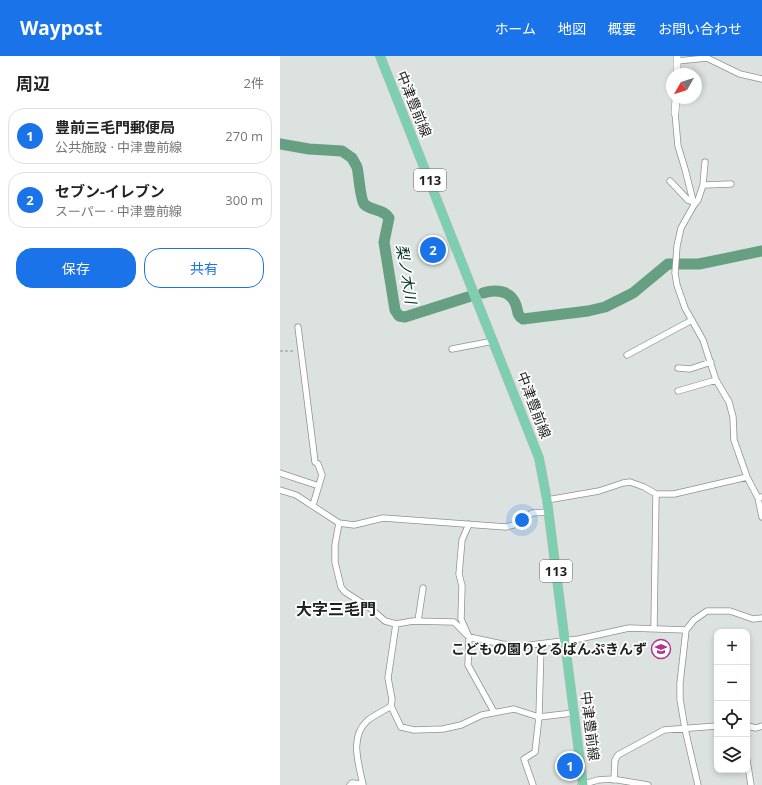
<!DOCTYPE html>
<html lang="ja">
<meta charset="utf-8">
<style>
body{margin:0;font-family:"Open Sans","Noto Sans JP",sans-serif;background:#f2f2f2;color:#222}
.controls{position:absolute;right:12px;bottom:12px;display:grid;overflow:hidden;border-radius:8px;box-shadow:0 2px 6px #0003}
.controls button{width:36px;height:36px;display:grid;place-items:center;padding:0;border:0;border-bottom:1px solid #e0e0e0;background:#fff;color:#222;font:20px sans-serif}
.compass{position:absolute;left:386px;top:12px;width:36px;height:36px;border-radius:50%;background:#fff;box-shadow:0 2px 6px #0003;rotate:231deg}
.you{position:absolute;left:242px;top:464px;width:14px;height:14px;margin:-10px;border:3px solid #fff;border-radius:50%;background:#1a73e8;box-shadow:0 0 0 6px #1a73e833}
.badge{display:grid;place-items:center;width:26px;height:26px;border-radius:50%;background:#1a73e8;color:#fff;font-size:13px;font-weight:700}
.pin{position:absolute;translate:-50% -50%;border:2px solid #fff;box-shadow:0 1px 4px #0006}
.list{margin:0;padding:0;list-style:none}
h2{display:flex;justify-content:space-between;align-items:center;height:52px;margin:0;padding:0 16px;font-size:17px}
h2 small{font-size:13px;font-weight:400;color:#767676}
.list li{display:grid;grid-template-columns:26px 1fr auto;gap:12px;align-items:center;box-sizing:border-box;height:56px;margin:0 8px 8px;padding:0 8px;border:1px solid #e0e0e0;border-radius:16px}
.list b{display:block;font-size:15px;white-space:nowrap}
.list p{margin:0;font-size:13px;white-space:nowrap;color:#767676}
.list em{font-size:13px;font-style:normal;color:#767676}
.actions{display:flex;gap:8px;padding:12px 16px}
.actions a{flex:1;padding:9px 0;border:1px solid #1a73e8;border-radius:16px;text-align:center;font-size:14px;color:#1a73e8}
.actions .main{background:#1a73e8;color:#fff}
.icon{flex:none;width:22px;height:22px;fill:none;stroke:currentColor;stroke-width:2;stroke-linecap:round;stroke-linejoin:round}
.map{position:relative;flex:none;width:482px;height:729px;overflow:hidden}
header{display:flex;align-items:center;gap:24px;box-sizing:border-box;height:56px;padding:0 20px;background:#1a73e8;color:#fff}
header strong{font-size:19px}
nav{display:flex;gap:22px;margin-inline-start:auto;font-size:14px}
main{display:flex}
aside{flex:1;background:#fff}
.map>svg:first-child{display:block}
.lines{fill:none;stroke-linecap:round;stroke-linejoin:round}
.river{stroke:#669f82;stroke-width:11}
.minor-casing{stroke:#8e9390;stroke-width:7}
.tertiary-casing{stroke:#8e9390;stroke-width:8}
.primary-casing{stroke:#bcbcbc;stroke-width:10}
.path{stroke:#919592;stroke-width:1;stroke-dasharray:3 2;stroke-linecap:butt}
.minor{stroke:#fff;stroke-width:5.5}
.tertiary{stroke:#fff;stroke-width:7}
.primary{stroke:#7dcfaf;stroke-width:9}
.labels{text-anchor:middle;stroke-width:3.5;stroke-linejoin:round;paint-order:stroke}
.shield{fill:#fff;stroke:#626462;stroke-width:1}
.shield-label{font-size:13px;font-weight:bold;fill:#1f211f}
.street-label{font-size:14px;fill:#1f211f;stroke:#fff}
.poi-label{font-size:14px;font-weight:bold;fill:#1f211f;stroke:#fff;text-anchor:end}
.water-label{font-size:15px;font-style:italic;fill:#01331f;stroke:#fff}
.quarter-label{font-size:16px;font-weight:bold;fill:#1f211f;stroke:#fff}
</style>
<header>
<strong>Waypost</strong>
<nav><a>ホーム</a><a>地図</a><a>概要</a><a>お問い合わせ</a></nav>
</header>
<main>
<aside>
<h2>周辺<small>2件</small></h2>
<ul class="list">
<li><span class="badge">1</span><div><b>豊前三毛門郵便局</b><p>公共施設 · 中津豊前線</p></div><em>270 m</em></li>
<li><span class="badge">2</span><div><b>セブン-イレブン</b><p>スーパー · 中津豊前線</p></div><em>300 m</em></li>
</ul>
<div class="actions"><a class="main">保存</a><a>共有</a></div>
</aside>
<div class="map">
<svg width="482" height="729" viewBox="0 0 482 729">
<rect width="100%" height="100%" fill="#dce2df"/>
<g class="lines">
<!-- river -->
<path class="river" d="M0 88 29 93 62 95 72 102 77 111C79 119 80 142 84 148 91 155 104 153 109 162L104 186 115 254 119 260 125 261 191 240
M203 237C215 233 231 234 236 249 238 255 237 260 243 263L308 255 325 251 353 237 388 208H419L482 195"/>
<!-- minor casing -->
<g class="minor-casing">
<path id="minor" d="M397 5 427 2 460 18 482 23
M395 57 398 90 405 113 414 149 401 172 397 190 395 217 397 229 405 252 423 284 436 324 449 346 453 361 454 384 467 421 478 442 482 441
M390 125 408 144 413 146
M423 129 425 106
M414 149 418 144 423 129 451 128
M18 271 35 406 38 408 42 419 33 449
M172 293 214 285
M347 299 412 264
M398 312 410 313 431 306
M398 335 436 324
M0 417 39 430
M0 434 16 439 59 467 74 469 103 462 226 471 237 468 252 457 269 456
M478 442 482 461
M267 444 319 435 343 427 350 426 364 431 376 438H394L467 421
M59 467 55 489V506L61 531 65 536 90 552 105 565 116 568 133 565 174 566 189 581 222 588 242 590 299 583 349 572 406 574
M189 468 182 484 179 518 182 530 181 563 189 581 188 609 214 656
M138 565 143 532
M116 568 108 622 112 643 111 650 121 671 134 674 163 673 181 669 202 659 234 653 259 661 293 657
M374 572 376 438
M467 670 476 672 482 670
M467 704 471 729
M334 724 335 704 338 699 384 674 437 670
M70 729 72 727 83 728
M83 729C79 708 69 682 87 665 94 659 104 655 111 650
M253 729 244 703 255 696 259 661 261 589
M301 729 318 724 332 723 368 729
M418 729 405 673 400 643V627L406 574 414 564 427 555H450L473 563 482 562"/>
</g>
<!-- tertiary casing -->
<g class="tertiary-casing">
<path id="tertiary" d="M397 18V0
M395 57 396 42"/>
</g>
<!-- primary casing -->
<g class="primary-casing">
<path id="primary" d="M100 0 259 402 267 444 303 729"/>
</g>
<!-- path -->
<path class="path" d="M0 295H15"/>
<!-- minor -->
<use href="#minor" class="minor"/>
<!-- tertiary -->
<use href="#tertiary" class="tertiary"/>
<!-- primary -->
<use href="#primary" class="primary"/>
</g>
<!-- icons -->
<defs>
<g id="school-ring" transform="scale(1)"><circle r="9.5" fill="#fff" stroke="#ae378d" stroke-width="1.5"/><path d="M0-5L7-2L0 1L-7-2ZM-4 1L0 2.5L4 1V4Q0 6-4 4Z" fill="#ae378d"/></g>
</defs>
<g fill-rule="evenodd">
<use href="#school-ring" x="381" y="593"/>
</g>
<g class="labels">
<!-- shield labels -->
<g class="shield">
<rect x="134" y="113" width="32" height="22" rx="3"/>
<rect x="260" y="504" width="32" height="22" rx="3"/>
</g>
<g class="shield-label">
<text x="150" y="129">113</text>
<text x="276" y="520">113</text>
</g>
<!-- street labels -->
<g class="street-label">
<text transform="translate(134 48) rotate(68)" y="5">中津豊前線</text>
<text transform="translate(254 349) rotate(69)" y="5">中津豊前線</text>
<text transform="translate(310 670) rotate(83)" y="5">中津豊前線</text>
</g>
<!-- poi labels -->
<g class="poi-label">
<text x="367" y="598">こどもの園りとるぱんぷきんず</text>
</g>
<!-- water labels -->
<g class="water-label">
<text transform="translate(126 218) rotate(81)" y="5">梨ノ木川</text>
</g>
<!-- quarter labels -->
<g class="quarter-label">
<text x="56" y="559">大字三毛門</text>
</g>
</g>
</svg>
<div class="controls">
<button>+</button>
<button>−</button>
<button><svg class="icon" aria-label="locate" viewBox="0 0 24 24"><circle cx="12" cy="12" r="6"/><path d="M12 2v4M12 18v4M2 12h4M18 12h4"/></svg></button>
<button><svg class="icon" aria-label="layers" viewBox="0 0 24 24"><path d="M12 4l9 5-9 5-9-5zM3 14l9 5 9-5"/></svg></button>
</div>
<svg class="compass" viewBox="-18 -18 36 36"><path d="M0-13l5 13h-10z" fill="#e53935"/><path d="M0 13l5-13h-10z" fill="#767676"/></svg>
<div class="you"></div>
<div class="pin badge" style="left:290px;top:710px">1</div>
<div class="pin badge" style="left:153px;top:194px">2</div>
</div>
</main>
